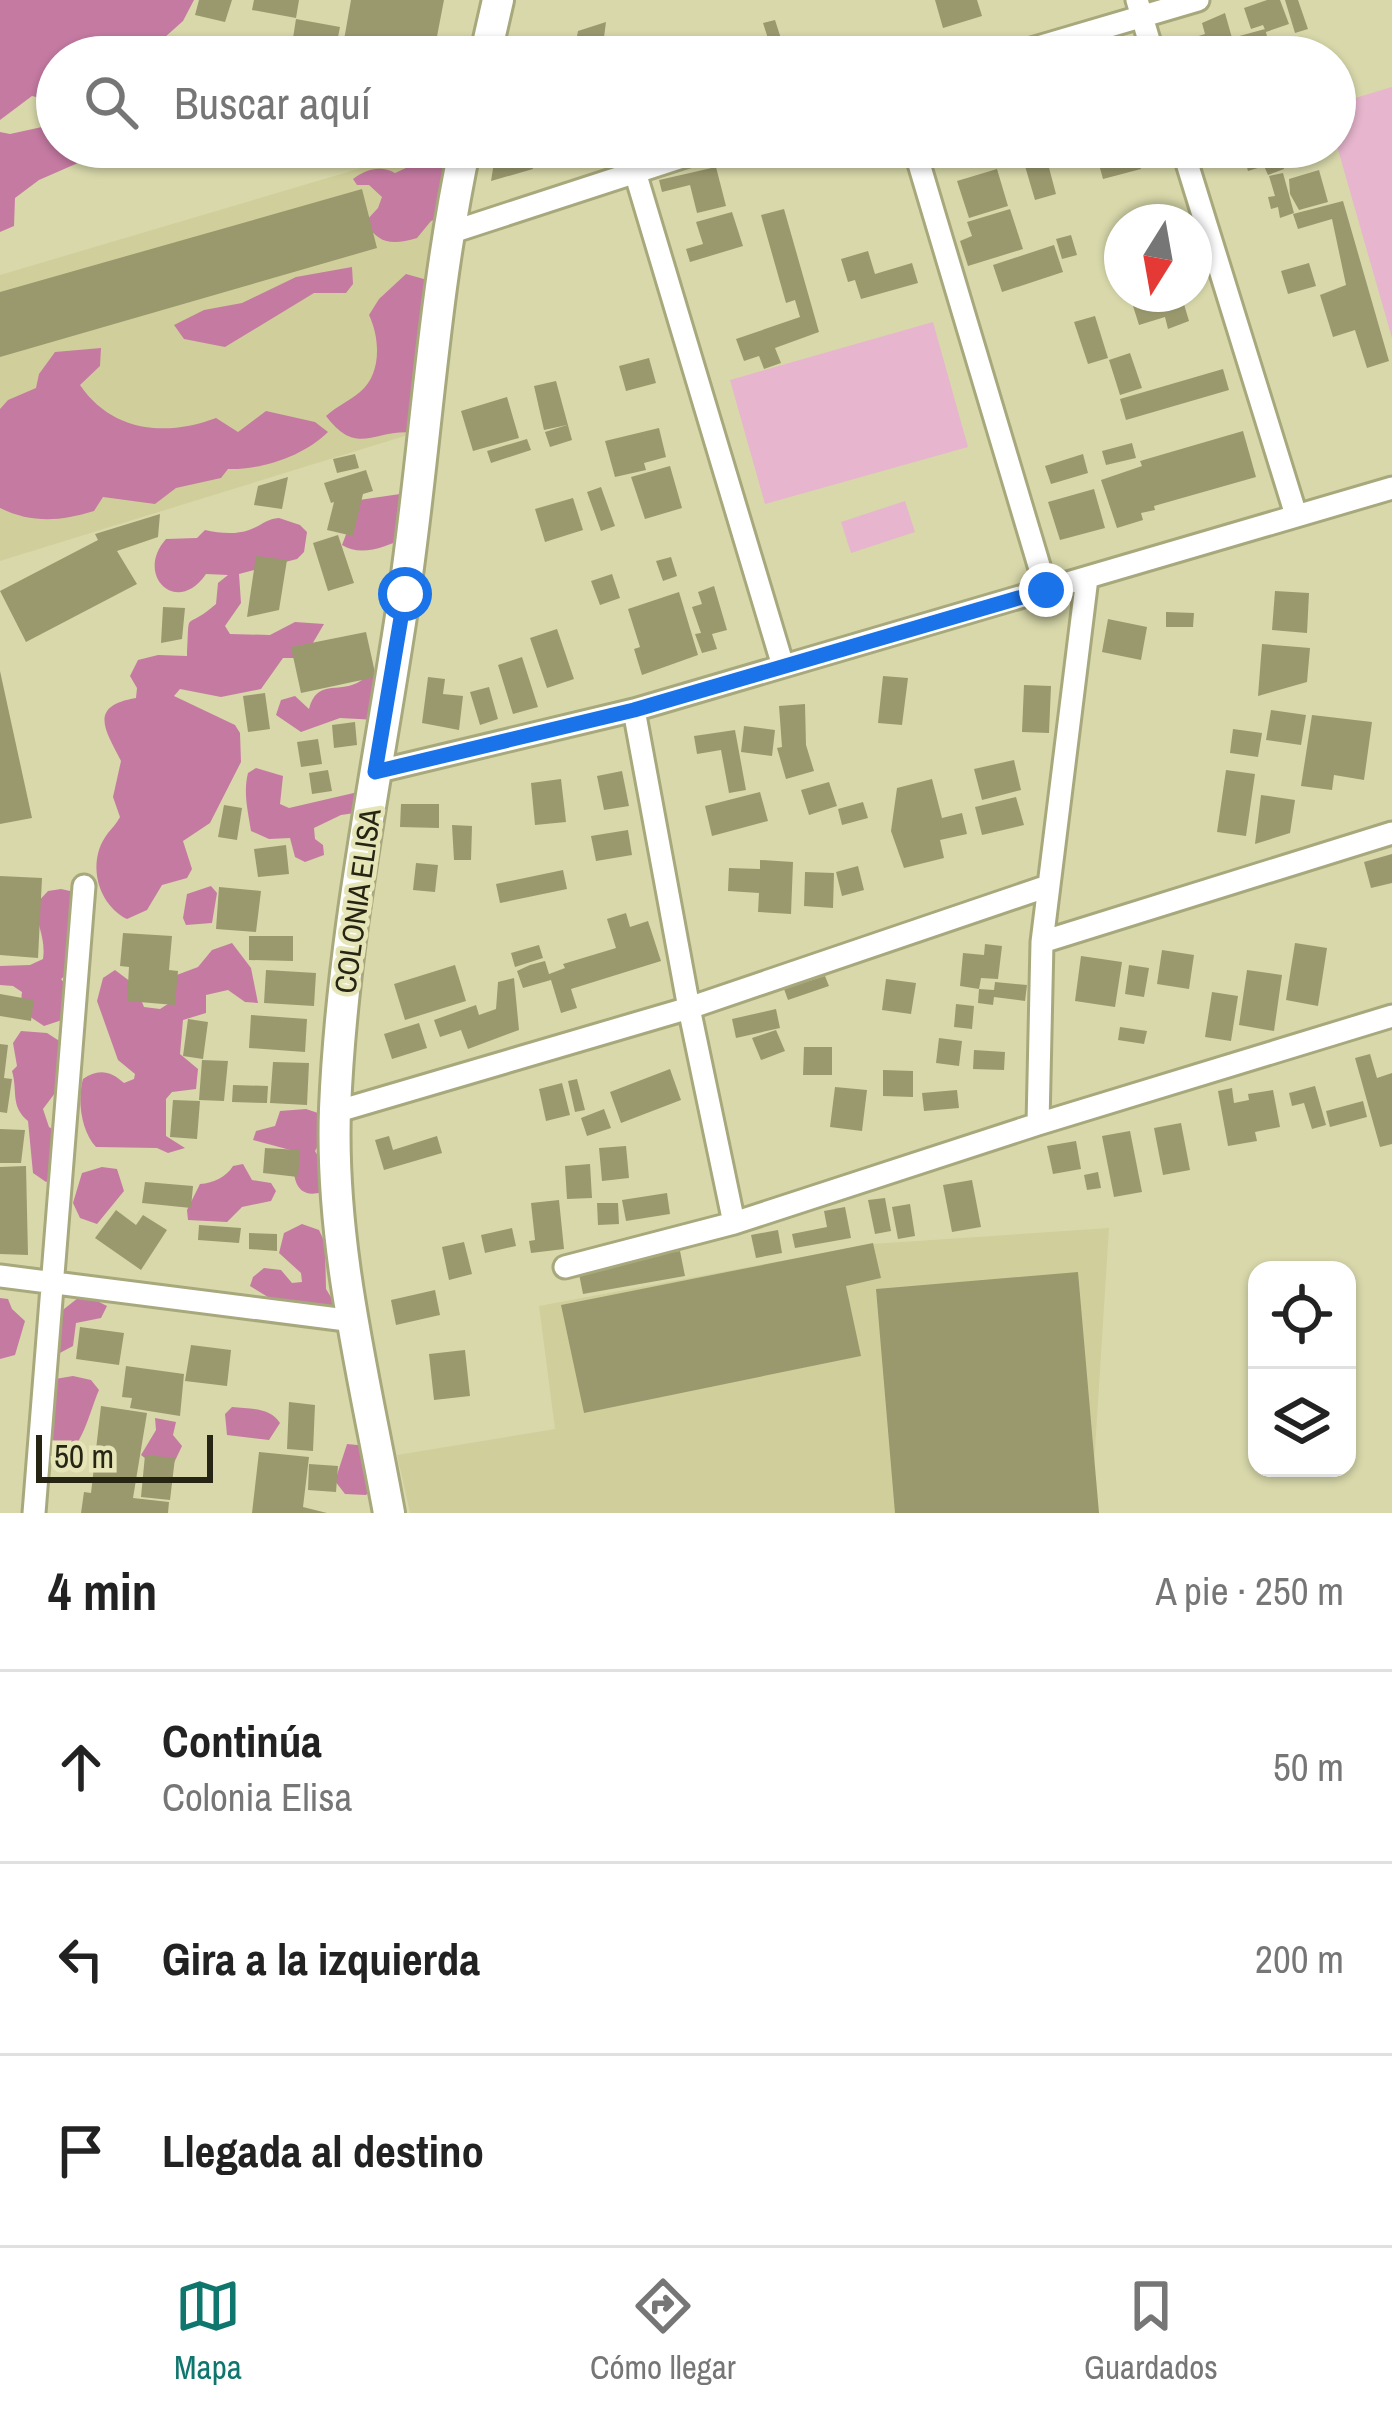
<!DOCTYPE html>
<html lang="es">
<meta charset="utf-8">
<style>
body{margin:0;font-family:"Archivo Narrow",sans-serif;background:#f6f6f6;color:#222}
.controls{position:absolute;right:36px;bottom:36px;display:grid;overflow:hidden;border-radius:24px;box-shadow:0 3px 9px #0004}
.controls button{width:108px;height:108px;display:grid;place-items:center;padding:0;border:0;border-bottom:3px solid #e0e0e0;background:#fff;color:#222;font:60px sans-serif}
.compass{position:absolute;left:1104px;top:204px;width:108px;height:108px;border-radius:50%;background:#fff;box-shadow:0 3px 9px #0004;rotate:191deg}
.scale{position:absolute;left:36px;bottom:30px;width:177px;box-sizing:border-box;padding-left:12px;border:6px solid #262514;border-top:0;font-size:33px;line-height:42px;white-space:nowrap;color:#262514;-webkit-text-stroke:9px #e5e5b8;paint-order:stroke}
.stop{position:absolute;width:36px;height:36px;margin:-27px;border:9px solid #1a73e8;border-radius:50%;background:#fff}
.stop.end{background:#1a73e8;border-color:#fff;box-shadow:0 3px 12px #0008}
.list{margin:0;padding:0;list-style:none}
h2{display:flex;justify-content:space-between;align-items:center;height:156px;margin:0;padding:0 48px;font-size:51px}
h2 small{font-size:39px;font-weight:400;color:#767676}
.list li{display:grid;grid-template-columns:78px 1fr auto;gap:36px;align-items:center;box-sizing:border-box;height:192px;padding:0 48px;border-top:3px solid #e0e0e0}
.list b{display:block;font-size:45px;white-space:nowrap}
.list p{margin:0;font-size:39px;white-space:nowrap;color:#767676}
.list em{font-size:39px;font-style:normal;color:#767676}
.icon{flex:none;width:66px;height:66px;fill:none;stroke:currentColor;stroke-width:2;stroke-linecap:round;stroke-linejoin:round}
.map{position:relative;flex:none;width:1392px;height:1513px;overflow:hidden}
.search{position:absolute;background:#fff;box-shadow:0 3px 9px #0004;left:36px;right:36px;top:36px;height:132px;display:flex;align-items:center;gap:30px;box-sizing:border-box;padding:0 42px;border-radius:66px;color:#767676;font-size:45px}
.sheet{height:732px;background:#fff}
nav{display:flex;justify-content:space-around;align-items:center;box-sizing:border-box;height:168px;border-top:3px solid #e0e0e0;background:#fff;font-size:33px;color:#767676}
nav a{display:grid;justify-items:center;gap:6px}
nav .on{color:#0f766e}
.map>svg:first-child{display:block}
.built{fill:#d0cf9b}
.green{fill:#e7b5ce}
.forest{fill:#c57aa2}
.building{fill:#9a996e}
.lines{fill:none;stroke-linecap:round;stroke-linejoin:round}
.street-casing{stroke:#a8a87d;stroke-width:27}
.secondary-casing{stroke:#a8a87d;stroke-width:36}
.street{stroke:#fff;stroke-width:21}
.secondary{stroke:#fff;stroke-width:30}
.route{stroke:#1a73e8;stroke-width:15}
.labels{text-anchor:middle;stroke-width:9;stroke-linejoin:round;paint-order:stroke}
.street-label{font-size:30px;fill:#262514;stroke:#e5e5b8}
</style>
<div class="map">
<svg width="1392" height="1513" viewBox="0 0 1392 1513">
<rect width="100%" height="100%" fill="#d8d8ab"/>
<!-- built -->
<path class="built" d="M432 147H457L408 435 0 561V275Z
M1109 1228 1091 1513H410L397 1455 555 1429 539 1306 872 1244Z"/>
<!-- green -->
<path class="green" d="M1392 87V338L1335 139V104Z
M933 322 968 447 765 504 730 380Z
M905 501 915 532 851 553 841 522Z"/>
<!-- forest -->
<path class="forest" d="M0 0H194L183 21 155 46 169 54 193 50 211 53 213 57H57V102L32 96 0 120Z
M51 125H57V147H93L87 159 39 180 15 198 14 226 0 232V132L10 134Z
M441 151 451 159 439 218 431 221 417 238C393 245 379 245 365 222L378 208 382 197 369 185H357L353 179C366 169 381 165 395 173L406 168 408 161Z
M352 267 353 284 346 293H314L225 347 184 339 174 325 204 310 242 303 296 277Z
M406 274 431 281 417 433C374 427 359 459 326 416 337 406 349 401 360 392 382 374 380 338 369 315L379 299Z
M101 348 100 366 80 385C112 432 166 437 216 418L238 432 266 411 315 422 328 432C304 456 262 470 228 469L221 478 176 488 155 504 103 497 94 511C61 521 33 524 0 508V409L8 400 36 388 39 374 55 352Z
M407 493 405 538C385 547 361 557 342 545L359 500Z
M279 518 300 525 307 532 304 552 297 559 239 574 241 603 225 626 230 634 270 635 295 622 324 624 304 658H283L261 689 221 697 180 689 174 696 235 725 240 733 241 762 210 823 183 841 192 869 187 878 162 885 147 910 127 919C97 904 86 861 108 833 112 828 117 823 120 817L113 797 121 761C106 731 87 706 136 698L137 688 130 676 138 660 158 655 187 656C190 605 183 633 216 604L218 583 228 575 206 574C177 617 134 575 166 539L197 538 205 530C219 533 235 535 249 530 261 526 266 519 279 518Z
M373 672 377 674V720L340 718 301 732 276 715 281 700 295 696 309 709C317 679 337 693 357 683 363 680 367 675 373 672Z
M256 768 283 776 280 804 289 808 358 792 361 812 341 815 314 828 315 839 323 845 324 855 305 862 295 857 290 838 269 839 251 831C248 811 243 793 248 773Z
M211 886 217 893 212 923 186 925 183 918 187 894Z
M61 889 79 893 72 970 61 979 71 991 68 1018 44 1026C29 1016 19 1012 22 992L13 986 0 985V966L30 965 43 959C46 939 37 925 35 905L48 891Z
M232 943 251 968 258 1003 245 1002 228 990 206 995V1013L183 1020 180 1054 198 1069 196 1089 172 1092 166 1099V1136L185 1148 168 1153 157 1148 96 1147C81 1131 77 1099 83 1079 98 1068 111 1071 124 1083L134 1079 135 1074 118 1060 97 1001 103 978 115 970 135 985 144 1007 160 1009 171 1002 174 976 198 967 212 950Z
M21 1031 47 1033 64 1044 61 1085 43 1109 49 1127 60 1134 56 1175 46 1182 33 1173 28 1121C10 1106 18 1092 12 1071L17 1066 13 1043Z
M306 1109 321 1114 322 1139 315 1151 322 1163V1192C293 1201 292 1172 294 1151L253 1140 256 1131 275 1126 280 1111Z
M243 1164 252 1180 271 1183 276 1191 271 1201 242 1207 227 1222 188 1220 187 1210 200 1184C214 1183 226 1177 233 1166Z
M102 1167 117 1169 124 1191 97 1224 80 1218 73 1203 82 1173Z
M302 1224 319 1230 325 1243 326 1289 337 1307 335 1321 281 1305 250 1286 253 1277 264 1268 281 1270 292 1283 302 1282 301 1273 279 1253 284 1233Z
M83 1294 107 1306 101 1318 76 1323 73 1346 56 1355 59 1313Z
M0 1298 8 1299 12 1309 25 1321 15 1355 0 1359Z
M73 1376 91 1380 99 1390C88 1415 84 1447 58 1462L46 1455 55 1379Z
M232 1407C250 1409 270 1407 280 1423L269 1440 227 1435 225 1414Z
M155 1418 176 1422 173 1435 182 1446 172 1467 150 1462 141 1455 156 1430Z
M347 1444 367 1446 373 1487 366 1495 345 1494 335 1481Z"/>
<!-- building -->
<path class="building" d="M199 0H232L225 22 195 15Z
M254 0H299L296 18 252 10Z
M351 0H444L433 57H341Z
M935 0H977L982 16 943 28Z
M1267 0H1280L1289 24 1266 32 1263 25 1251 29 1244 8Z
M1285 0H1298L1308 29 1295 33Z
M1225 13 1232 38 1265 29 1269 43 1222 57H1198L1192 38 1205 34 1202 23Z
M296 19 340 27 334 57H290Z
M775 20 786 54 774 57 763 23Z
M606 22 603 45 573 56 578 31Z
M1295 38 1300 57H1285L1281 42Z
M1115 43 1119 57H1078L1077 53Z
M521 147H527L533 169 491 181 495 156Z
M1104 147H1134L1141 169 1103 179 1095 150Z
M1241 147H1277L1284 169 1268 175 1264 166 1248 171Z
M1044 149 1056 194 1035 200 1022 156Z
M716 167 726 206 697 213 690 185 662 192 659 180Z
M997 169 1008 206 969 218 957 181Z
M1319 170 1328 202 1299 210 1290 194 1289 179Z
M1283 173 1294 213 1280 218 1278 207 1271 209 1268 197 1275 196 1269 176Z
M362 189 377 248 0 357V292Z
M1343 201 1389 361 1367 368 1355 330 1333 337 1320 295 1346 285 1332 219 1298 229 1293 214Z
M784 209 819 332 775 348 781 363 764 369 759 356 744 361 736 339 800 317 795 300 786 303 761 215Z
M1010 209 1023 249 968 266 960 241 972 236 967 222Z
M732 212 743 246 690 262 686 249 703 244 696 222Z
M1071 235 1077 255 1062 259 1056 239Z
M1054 245 1063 272 1002 292 993 265Z
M868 251 875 274 912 263 918 283 861 299 855 280 848 282 841 259Z
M1309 263 1316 286 1288 294 1281 271Z
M1173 294H1181L1189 321 1168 329 1165 317 1139 325 1133 306Z
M1095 316 1108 358 1088 364 1074 322Z
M1130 353 1142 388 1120 395 1109 360Z
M649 358 656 383 626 391 619 366Z
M1223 369 1229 390 1126 420 1120 399Z
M556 381 572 440 550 447 545 432 567 425 544 430 534 386Z
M507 397 519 438 473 451 461 411Z
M659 428 666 457 644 463 646 470 615 477 605 441Z
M1243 431 1256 477 1154 506 1155 510 1141 513 1143 520 1117 528 1101 480 1142 466 1140 461Z
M527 439 531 450 491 463 487 451Z
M1132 443 1136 458 1106 465 1102 451Z
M355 454 359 468 337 473 333 459Z
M1083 454 1088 473 1051 484 1045 466Z
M670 466 682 508 645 519 631 477Z
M366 470 373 491 363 494 353 536 327 530 334 502 331 503 324 483Z
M288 477 282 509 254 505 258 486Z
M601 487 615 526 601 531 587 492Z
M1094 489 1105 528 1060 540 1048 502Z
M573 498 583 530 545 542 535 509Z
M160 514 158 537 117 551 137 584 26 642 0 591 98 540 95 534Z
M338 535 354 583 328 591 313 543Z
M256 556 287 560 279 610 247 617Z
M671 557 677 576 663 581 656 561Z
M612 574 620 598 600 605 591 581Z
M714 586 727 630 712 634 717 649 702 653 695 634 701 633 692 607 702 604 698 592Z
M1275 591 1309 593 1307 633 1272 630Z
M679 592 698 655 642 675 634 649 640 647 628 609Z
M163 607 185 608 182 639 161 643Z
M1166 612 1194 613 1193 627H1166Z
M1108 619 1147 627 1141 660 1102 652Z
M557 629 574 679 547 688 530 638Z
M366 632 376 677 301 693 291 647Z
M1262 644 1310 648 1307 682 1258 696Z
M522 657 538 707 513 714 498 665Z
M0 671 32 818 0 824Z
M883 676 908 678 902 725 878 723Z
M428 677 445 679 443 694 463 696 459 730 422 723Z
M1024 685 1051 686 1049 733 1022 732Z
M489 687 498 719 480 725 470 692Z
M265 693 270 729 248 732 243 696Z
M805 704 806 745 814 771 786 779 777 748 782 747 779 706Z
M1271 710 1306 715 1301 745 1266 740Z
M1312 715 1372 722 1364 780 1334 775 1332 790 1301 786Z
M355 722 357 745 334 748 332 725Z
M744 726 775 730 772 756 741 752Z
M1233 729 1262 733 1258 757 1230 753Z
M735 730 746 790 729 793 721 750 697 754 694 736Z
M318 739 322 764 301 767 297 742Z
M1014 760 1021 790 982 800 974 769Z
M328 770 332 791 312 794 309 773Z
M1226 770 1255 774 1246 836 1217 832Z
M622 771 629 806 604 810 597 776Z
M561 779 566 822 535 825 531 783Z
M932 779 942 818 962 813 967 834 940 840 944 858 904 868 891 831 897 788Z
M829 782 837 806 809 815 801 790Z
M760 792 768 821 712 836 705 806Z
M1261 795 1295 800 1290 833 1255 844Z
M1016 797 1024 825 982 835 975 807Z
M863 802 868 818 842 825 838 809Z
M401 804H439V828L400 827Z
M224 805 242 808 237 840 218 837Z
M452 825 472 826 471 860H454Z
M628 830 632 855 596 861 591 836Z
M286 845 289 874 258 877 254 849Z
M1392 854V883L1371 888 1364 862Z
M760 860 793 862 791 914 758 912 759 893 728 891 729 868 760 869Z
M416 863 438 865 435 892 413 890Z
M858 866 864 890 842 896 836 872Z
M563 870 567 889 500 903 496 884Z
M805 872 834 873 833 908 804 906Z
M0 876 42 878 38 958 0 955Z
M219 887 261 891 256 932 216 929Z
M626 913 630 927 648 921 661 961 571 989 577 1008 561 1013 551 980 523 988 517 971 530 965 545 961 549 974 565 968 563 964 616 948 607 919Z
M123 933 172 936 169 970 178 971 175 1005 127 1001 129 967 120 966Z
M249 936H293V961L249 960Z
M1295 943 1327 948 1318 1006 1286 1000Z
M985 944 1002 946 998 979 981 978 979 989 960 986 963 953 984 955Z
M539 945 543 958 515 967 511 953Z
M1162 950 1194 955 1189 989 1157 984Z
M1081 956 1122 962 1115 1007 1075 1001Z
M455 965 466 1001 405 1020 394 984Z
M1129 965 1149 968 1144 997 1125 994Z
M266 970 316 973 314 1006 264 1003Z
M1247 970 1282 975 1274 1031 1239 1025Z
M825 976 829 986 788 1000 784 989Z
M514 978 519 1030 468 1049 461 1030 440 1037 434 1020 476 1005 479 1015 496 1009 498 982Z
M886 979 916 983 911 1014 882 1010Z
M995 982 1027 985 1025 1001 994 997 993 1005 978 1003 979 989 994 990Z
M1212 992 1238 996 1231 1041 1205 1037Z
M0 994 34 1000 31 1021 0 1016Z
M956 1004 974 1006 972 1029 954 1027Z
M776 1009 780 1028 736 1038 732 1019Z
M251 1015 307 1019 305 1052 249 1048Z
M188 1019 208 1022 203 1059 183 1056Z
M419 1023 427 1048 392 1059 384 1034Z
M1120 1027 1147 1031 1144 1044 1118 1040Z
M776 1030 785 1051 761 1060 752 1038Z
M939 1038 962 1041 959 1066 936 1063Z
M0 1044 8 1045 4 1078 12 1079 7 1113 0 1112Z
M804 1047H832V1075H803Z
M974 1050 1005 1052 1004 1070 973 1069Z
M1370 1054 1377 1078 1392 1073V1144L1380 1147 1355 1058Z
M202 1060 228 1061 224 1101 199 1100Z
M273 1062 309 1063 307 1105 270 1103Z
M670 1069 681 1100 621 1123 610 1092Z
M883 1070 913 1071V1097L883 1096Z
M577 1079 585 1110 575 1112 568 1081Z
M562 1083 570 1115 546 1121 539 1089Z
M233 1085 268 1086 267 1103 232 1102Z
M1315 1086 1326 1125 1312 1129 1304 1103 1292 1106 1289 1093Z
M835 1087 867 1090 862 1131 830 1127Z
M1232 1088 1234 1103 1249 1100 1248 1094 1273 1090 1280 1127 1255 1132 1257 1141 1228 1146 1218 1091Z
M957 1090 959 1108 924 1111 922 1093Z
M173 1100 200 1101 197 1139 170 1137Z
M1363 1101 1367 1117 1330 1127 1326 1111Z
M604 1109 611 1128 587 1136 581 1118Z
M1181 1123 1190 1170 1163 1175 1154 1128Z
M0 1129 25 1130 21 1163H0Z
M1130 1131 1142 1192 1114 1197 1102 1136Z
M389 1136 393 1150 437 1136 442 1153 384 1170 375 1140Z
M1076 1141 1081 1169 1053 1174 1047 1146Z
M626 1146 629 1178 602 1181 599 1148Z
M265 1148 300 1150 298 1177 263 1173Z
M590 1164 592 1198 567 1199 565 1166Z
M26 1166 28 1255 0 1254V1167Z
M1098 1172 1101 1188 1087 1190 1084 1175Z
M972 1180 981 1227 952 1232 943 1185Z
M145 1182 193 1186 191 1208 142 1203Z
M667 1193 670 1214 626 1221 622 1200Z
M885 1198 891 1231 875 1234 868 1200Z
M559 1200 564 1249 531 1253 529 1241 535 1240 531 1203Z
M597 1203H618L619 1224 598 1225Z
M910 1204 915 1236 898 1239 892 1207Z
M845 1207 851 1238 795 1248 792 1234 827 1227 824 1211Z
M116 1210 136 1225 143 1215 167 1230 141 1270 95 1238Z
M199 1225 241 1228 239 1243 198 1240Z
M512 1228 516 1246 485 1253 481 1235Z
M778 1230 782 1253 756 1258 751 1235Z
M249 1233 277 1234V1251L249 1249Z
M464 1242 472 1274 449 1280 442 1247Z
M873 1243 881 1278 846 1286 861 1356 584 1413 561 1305Z
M680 1251 685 1276 583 1294 578 1269Z
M1078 1272 1099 1513H895L876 1289Z
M435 1290 440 1315 396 1325 391 1300Z
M80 1327 124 1333 119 1365 76 1359Z
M191 1345 231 1350 227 1386 185 1381Z
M465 1350 470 1396 434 1400 429 1354Z
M126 1366 184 1374 180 1416 130 1408 132 1398 122 1397Z
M289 1402 315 1405 313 1451 287 1449Z
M101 1406 147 1413 133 1498 169 1502 168 1513H81L84 1492 91 1493Z
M259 1452 309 1457 303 1507 327 1513H252Z
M145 1455 175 1458 170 1500 141 1497Z
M309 1464 338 1466 336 1492 308 1490Z"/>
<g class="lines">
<!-- street casing -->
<g class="street-casing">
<path id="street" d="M1137 0 1154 57
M1004 57 1198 0
M914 147 1046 589
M1182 147 1296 515
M635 172 783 666
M446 234 713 147
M634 710 689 1008 734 1223
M375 772 634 710 1392 488
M1042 942 1392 833
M335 1112 689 1008 1048 886
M1038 1124 1042 942 1087 578
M565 1267 734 1223 1038 1124 1392 1016
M0 1276 354 1321
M34 1513 84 886"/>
</g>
<!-- secondary casing -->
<g class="secondary-casing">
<path id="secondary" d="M485 57 498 0
M389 1513C365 1380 330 1245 335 1109 342 936 379 767 404 596 426 446 433 295 465 147"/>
</g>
<!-- street -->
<use href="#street" class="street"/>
<!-- secondary -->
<use href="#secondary" class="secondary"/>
</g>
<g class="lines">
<!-- route -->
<path class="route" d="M405 594 375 772 634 710 1046 590"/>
</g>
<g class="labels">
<!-- street labels -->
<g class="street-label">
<text transform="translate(358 901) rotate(-82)" y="10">COLONIA ELISA</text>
</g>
</g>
</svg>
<div class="controls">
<button><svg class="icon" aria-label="locate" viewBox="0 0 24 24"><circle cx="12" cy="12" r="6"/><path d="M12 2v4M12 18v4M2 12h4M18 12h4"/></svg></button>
<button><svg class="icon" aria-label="layers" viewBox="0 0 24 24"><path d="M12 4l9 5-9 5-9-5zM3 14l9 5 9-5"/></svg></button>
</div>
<svg class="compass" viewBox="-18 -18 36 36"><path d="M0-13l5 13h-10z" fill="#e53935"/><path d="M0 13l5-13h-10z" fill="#767676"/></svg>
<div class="scale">50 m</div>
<div class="stop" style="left:405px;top:594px"></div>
<div class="stop end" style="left:1046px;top:590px"></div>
<div class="search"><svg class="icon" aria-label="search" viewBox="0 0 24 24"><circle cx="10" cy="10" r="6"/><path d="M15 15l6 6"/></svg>Buscar aquí</div>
</div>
<section class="sheet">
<h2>4 min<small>A pie · 250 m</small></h2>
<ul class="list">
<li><svg class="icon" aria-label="ahead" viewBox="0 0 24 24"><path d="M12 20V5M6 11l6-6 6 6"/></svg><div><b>Continúa</b><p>Colonia Elisa</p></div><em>50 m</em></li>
<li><svg class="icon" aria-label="left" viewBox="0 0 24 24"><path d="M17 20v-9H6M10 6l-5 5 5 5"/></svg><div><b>Gira a la izquierda</b></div><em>200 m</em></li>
<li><svg class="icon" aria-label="arrive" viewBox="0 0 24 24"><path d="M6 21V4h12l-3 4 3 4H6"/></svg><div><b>Llegada al destino</b></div></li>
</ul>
</section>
<nav>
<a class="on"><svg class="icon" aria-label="map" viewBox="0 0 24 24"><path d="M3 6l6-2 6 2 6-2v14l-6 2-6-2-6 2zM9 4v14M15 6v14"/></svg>Mapa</a>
<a><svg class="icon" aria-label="directions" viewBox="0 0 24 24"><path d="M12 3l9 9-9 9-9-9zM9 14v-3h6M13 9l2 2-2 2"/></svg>Cómo llegar</a>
<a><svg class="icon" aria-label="saved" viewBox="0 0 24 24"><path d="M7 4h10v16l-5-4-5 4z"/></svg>Guardados</a>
</nav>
